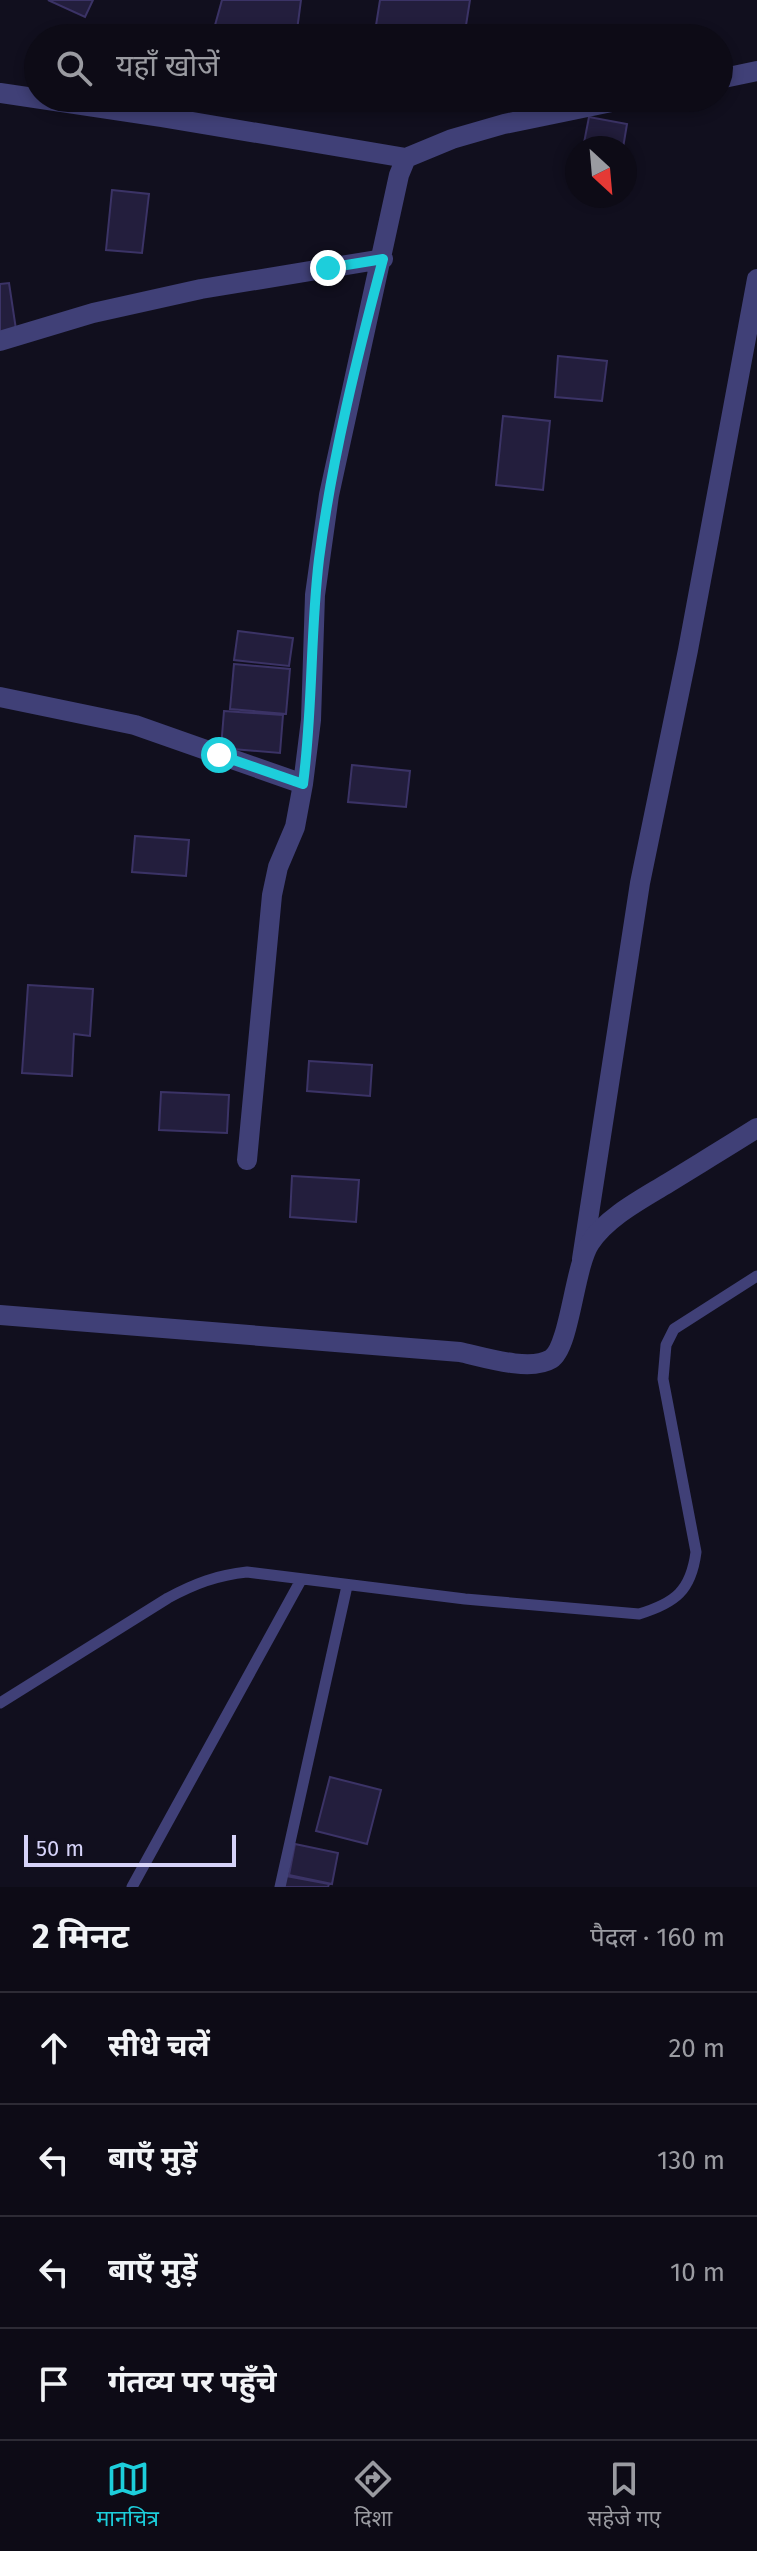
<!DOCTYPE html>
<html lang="hi">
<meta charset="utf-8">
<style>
body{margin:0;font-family:"Fira Sans","Noto Sans Devanagari",sans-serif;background:#1b1923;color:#f1f3f6}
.compass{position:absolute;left:565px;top:136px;width:72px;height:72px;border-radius:50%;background:#0d0b16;box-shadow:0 4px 12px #0003;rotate:154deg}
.scale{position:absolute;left:24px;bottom:20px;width:212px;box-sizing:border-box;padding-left:8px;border:4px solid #d6d3f9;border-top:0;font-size:22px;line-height:28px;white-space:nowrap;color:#d6d3f9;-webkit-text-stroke:6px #110f1e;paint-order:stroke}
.stop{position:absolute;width:24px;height:24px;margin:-18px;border:6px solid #1dcedb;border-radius:50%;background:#fff}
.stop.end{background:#1dcedb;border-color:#fff;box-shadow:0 2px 8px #0008}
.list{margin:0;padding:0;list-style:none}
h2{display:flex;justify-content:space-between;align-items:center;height:104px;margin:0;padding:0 32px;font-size:34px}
h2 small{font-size:26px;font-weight:400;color:#9a9ba1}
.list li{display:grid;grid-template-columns:52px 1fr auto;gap:24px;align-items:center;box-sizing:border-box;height:112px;padding:0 32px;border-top:2px solid #2d2b35}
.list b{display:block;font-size:30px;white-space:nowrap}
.list em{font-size:26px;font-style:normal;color:#9a9ba1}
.icon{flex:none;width:44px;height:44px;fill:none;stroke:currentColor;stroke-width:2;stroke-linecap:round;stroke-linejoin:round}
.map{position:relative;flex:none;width:757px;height:1887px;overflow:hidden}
.search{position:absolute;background:#0d0b16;box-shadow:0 4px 12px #0003;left:24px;right:24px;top:24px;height:88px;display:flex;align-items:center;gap:20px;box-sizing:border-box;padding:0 28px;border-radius:44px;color:#9a9ba1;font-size:30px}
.sheet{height:552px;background:#0d0b16}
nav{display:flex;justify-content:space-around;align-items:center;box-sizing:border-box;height:112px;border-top:2px solid #2d2b35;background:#0d0b16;font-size:22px;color:#9a9ba1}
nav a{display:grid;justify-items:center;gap:4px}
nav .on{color:#1dcedb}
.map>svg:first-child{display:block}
.building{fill:#231e3d;stroke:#3b3366;stroke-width:2}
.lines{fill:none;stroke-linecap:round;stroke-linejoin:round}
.service{stroke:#404077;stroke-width:11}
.minor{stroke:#404077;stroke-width:20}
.tertiary{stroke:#404077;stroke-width:20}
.route{stroke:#1dcedb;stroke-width:10}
</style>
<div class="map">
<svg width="757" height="1887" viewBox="0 0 757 1887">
<rect width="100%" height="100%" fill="#110f1e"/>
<!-- building -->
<path class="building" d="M48 0H93L85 17Z
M222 0H301L296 38 212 36Z
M380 0H470L464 38H374Z
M510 98H558V99L514 112Z
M589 117 627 124 623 148H583Z
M112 190 149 194 142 253 106 250Z
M9 283 17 336 0 338V284Z
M558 356 607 361 602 401 555 397Z
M503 416 550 421 543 490 496 485Z
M238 631 293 638 289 666 234 660Z
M234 664 290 669 286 714 230 709Z
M224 711 283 715 280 753 221 748Z
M352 765 410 771 406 807 348 802Z
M135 836 189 840 186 876 132 872Z
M28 985 93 989 90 1036 74 1034 72 1076 22 1073Z
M309 1061 372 1065 370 1096 307 1091Z
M161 1092 229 1095 227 1133 159 1130Z
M292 1176 359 1180 356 1222 290 1217Z
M330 1777 381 1790 367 1844 316 1831Z
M295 1844 338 1853 332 1884 289 1875Z
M286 1876 329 1884 328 1887H284Z"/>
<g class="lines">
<!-- service -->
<path class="service" d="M0 1703 168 1598C194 1584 217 1575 247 1572L465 1599 639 1614C675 1603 691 1591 696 1552L663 1379 666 1345 674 1329 757 1276
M132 1887 301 1580
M280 1887 347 1586"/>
<!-- minor -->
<path class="minor" d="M719 79 757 71
M0 93 162 117 406 158 452 139 504 124 631 98
M0 341 93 313 201 289 383 259
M0 697 135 725 303 784
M247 1160 272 895 278 867 295 827 303 784 311 720 315 595 329 495 399 175 406 158
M582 1259 640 883 688 650 757 279"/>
<!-- tertiary -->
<path class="tertiary" d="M0 1315 460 1352C483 1357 530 1372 551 1359 570 1347 574 1267 590 1243 607 1217 642 1199 668 1183 697 1165 727 1147 757 1128"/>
</g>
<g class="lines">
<!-- route -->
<path class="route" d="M219 755 303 784C313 709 310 634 319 559 332 458 357 357 383 259L328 268"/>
</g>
</svg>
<svg class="compass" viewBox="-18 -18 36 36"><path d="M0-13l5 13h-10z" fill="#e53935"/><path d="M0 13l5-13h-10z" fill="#9a9ba1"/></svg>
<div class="scale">50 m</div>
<div class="stop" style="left:219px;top:755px"></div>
<div class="stop end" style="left:328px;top:268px"></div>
<div class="search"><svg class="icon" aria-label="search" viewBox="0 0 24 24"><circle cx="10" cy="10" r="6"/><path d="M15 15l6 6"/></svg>यहाँ खोजें</div>
</div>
<section class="sheet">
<h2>2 मिनट<small>पैदल · 160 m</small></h2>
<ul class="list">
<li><svg class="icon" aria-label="ahead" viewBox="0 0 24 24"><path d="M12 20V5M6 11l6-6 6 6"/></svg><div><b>सीधे चलें</b></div><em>20 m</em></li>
<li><svg class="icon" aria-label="left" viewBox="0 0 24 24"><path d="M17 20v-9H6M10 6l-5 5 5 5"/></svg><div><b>बाएँ मुड़ें</b></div><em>130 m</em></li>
<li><svg class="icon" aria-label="left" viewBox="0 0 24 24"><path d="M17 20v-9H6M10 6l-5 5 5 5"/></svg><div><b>बाएँ मुड़ें</b></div><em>10 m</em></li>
<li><svg class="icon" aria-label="arrive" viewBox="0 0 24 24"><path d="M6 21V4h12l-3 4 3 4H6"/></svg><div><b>गंतव्य पर पहुँचे</b></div></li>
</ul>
</section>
<nav>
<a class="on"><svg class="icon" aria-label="map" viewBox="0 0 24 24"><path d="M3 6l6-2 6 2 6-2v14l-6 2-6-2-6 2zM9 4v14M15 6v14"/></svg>मानचित्र</a>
<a><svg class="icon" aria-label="directions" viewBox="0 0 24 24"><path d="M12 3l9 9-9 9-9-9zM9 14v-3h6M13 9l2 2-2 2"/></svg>दिशा</a>
<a><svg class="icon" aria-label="saved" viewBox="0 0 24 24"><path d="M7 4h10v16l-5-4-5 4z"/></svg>सहेजे गए</a>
</nav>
